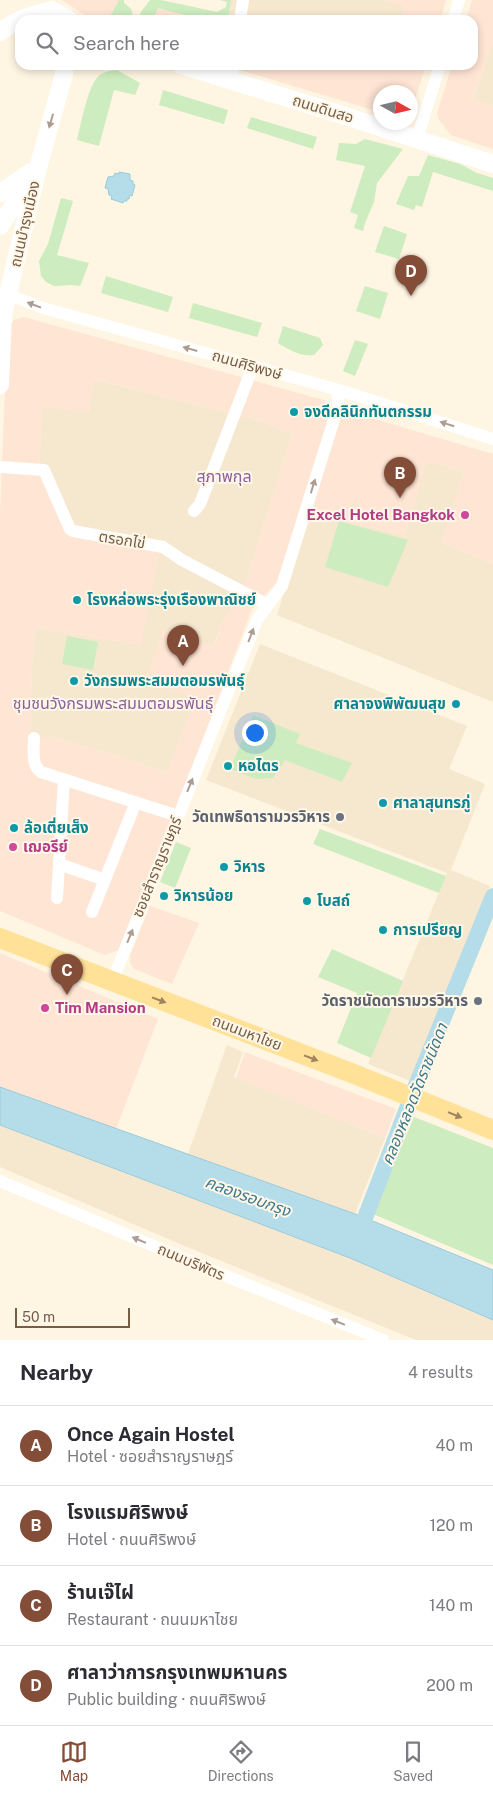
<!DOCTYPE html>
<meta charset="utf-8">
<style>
body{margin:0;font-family:"Public Sans","Noto Sans Thai",sans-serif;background:#f2f2f3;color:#2b2b33}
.compass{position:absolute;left:373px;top:85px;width:45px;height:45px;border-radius:50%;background:#fff;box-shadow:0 2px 8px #0003;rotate:98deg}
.scale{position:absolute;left:15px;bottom:12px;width:115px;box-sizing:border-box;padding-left:5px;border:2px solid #775c46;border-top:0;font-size:14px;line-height:18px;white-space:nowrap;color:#775c46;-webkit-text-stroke:4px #fff8e9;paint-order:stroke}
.you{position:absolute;left:254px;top:732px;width:18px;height:18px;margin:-12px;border:4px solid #fff;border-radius:50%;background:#1a73e8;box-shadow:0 0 0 8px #1a73e833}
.badge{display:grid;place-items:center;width:32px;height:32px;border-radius:50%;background:#844d38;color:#fff;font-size:16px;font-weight:700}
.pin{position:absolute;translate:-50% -41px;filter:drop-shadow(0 1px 2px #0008)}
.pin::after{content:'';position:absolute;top:26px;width:18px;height:15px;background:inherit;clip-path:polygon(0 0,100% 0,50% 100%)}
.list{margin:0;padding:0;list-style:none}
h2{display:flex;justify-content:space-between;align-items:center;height:65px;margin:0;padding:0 20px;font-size:21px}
h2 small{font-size:16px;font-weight:400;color:#7c7c81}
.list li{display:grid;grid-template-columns:32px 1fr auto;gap:15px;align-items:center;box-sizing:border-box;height:80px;padding:0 20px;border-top:1px solid #e1e1e2}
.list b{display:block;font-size:19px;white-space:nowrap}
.list p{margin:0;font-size:16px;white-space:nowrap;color:#7c7c81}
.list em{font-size:16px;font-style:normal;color:#7c7c81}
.icon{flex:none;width:28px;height:28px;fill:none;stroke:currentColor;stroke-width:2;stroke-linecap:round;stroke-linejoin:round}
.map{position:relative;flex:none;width:493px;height:1340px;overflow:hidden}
.search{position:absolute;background:#fff;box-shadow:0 2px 8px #0003;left:15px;right:15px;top:15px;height:55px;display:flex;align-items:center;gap:12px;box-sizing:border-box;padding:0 18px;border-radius:15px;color:#7c7c81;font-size:19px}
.sheet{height:385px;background:#fff}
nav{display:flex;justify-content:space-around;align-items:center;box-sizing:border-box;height:70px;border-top:1px solid #e1e1e2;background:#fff;font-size:14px;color:#7c7c81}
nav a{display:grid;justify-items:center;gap:2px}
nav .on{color:#844d38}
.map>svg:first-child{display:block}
.residential{fill:#f6e8cf}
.commercial{fill:#ffe5d4;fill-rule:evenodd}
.green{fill:#cdecbf}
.water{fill:#b5dce9;stroke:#9acbdb}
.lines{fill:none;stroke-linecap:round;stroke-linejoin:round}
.canal{stroke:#b5dce9;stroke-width:16}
.street{stroke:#fff;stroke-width:12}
.secondary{stroke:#fff;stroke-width:18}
.primary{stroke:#ffe297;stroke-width:20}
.oneway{fill:#ad9d90}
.oneway2{fill:#a0845e}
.culture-dot{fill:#0f9aa8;stroke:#fff8e9;stroke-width:2}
.hotel-dot{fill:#d1479c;stroke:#fff8e9;stroke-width:2}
.worship-dot{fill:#6b7280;stroke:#fff8e9;stroke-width:2}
.labels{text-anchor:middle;stroke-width:4;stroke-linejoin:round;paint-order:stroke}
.street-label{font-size:15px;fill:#775c46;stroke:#fff8e9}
.culture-label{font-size:15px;font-weight:bold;fill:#0d838f;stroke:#fff8e9;text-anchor:start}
.hotel-label{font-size:15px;font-weight:bold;fill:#b23c85;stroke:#fff8e9;text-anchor:start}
.worship-label{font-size:15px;font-weight:bold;fill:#5b616d;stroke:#fff8e9;text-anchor:end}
.neighbourhood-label{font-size:16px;fill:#8d619b;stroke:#fff8e9}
.water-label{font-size:16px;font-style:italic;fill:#3e798c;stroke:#fff8e9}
</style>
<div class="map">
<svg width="493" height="1340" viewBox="0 0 493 1340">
<rect width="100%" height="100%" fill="#fef5e2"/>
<!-- residential -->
<path class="residential" d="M231 0H385L405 6 400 20H228Z
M493 41V106L473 99Z
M93 379 247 417 292 433 246 581 222 623 213 647 163 631 146 682 196 697 167 773 125 758 53 737H30L32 664 36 628 141 645 66 533 39 476 42 407Z
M429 461 464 472 442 543 493 564V702L277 615 308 514 405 535 424 467Z
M260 644 467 726 449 769 485 784 451 870 490 886 410 1081 368 1064 447 873 206 780Z
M227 1045 243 1052 234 1077 385 1138 355 1214 188 1154Z
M0 1125 350 1258 493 1320V1340H416L187 1247 0 1167Z"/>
<!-- commercial -->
<path class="commercial" d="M62 0H119L110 16 122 20H92Z
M385 0H446L440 20H400L405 6Z
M472 0H493V41L473 98 493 106V149L451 135 439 120 437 113 452 65H473V20H466Z
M158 7 204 20H153Z
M223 65H426L411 112 410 92H380V112Z
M24 317 320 399 324 400 331 410 277 582 252 609 187 781 119 950 105 955 0 911V515L7 337 10 325 14 320ZM94 379 247 417 292 433 246 581 222 623 214 646 163 630 145 682 195 698 167 773 125 758 53 737H30L32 664 36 628 141 645 160 550 66 533 39 476 42 407 90 413Z
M348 411 493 454V564L442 543 464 472 429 461 424 467 405 535 308 514 341 414Z
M150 906 199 923 172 984 134 969 130 962V956Z
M0 953 158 1019 116 1129 0 1087Z
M245 1052 396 1109 385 1138 236 1078Z"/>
<!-- green -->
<path class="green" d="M119 0H124V3C132 9 134 11 131 20H122L110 16Z
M150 0H161L217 12 226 7 227 2 220 0H231L228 20H204L158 8 153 20H137L141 12Z
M117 70 140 83 135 95 114 90 99 146 77 140C81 124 87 91 96 79 101 72 109 71 117 70Z
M163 90 228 110 224 124 159 105Z
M251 117 317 137 313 149 247 128Z
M365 139 403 149 377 183 374 202 365 223 363 231 354 228 358 215 350 212 365 166 336 160 339 143 356 144Z
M428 155 460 164 477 173 493 178V191L433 172 422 207 416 205 414 210 396 204 408 176H419Z
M61 198 73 201 57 255 89 263 80 286 72 285 54 286 46 282 41 276 39 261 48 244Z
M384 226 407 234 399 259 375 252Z
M106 276 173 297 168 312 101 293Z
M365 286 388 293 380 319 356 311Z
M193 303 262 323 257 337 189 318Z
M283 326 320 338 323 345 314 355C301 357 289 350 278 343Z
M355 340 368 344 355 376 343 371Z
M339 521 408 540 388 587 325 567Z
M67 636 98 642 93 670 62 664Z
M253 715 300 734 296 743 352 763 342 782 285 760 273 778 256 779 230 769Z
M320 829 446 876 439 893 313 844Z
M176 842 191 848 175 888 160 882Z
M332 949 403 981 371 1058 337 1043 357 993 318 977Z
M414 1117 493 1148V1265L373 1214Z"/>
<!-- water -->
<path class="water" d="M119 172 130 174V180L133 181V184L135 185 132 196 130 195 129 199H127V201H124L123 203 111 199 112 196 109 195 108 189 105 188 108 177 114 176 115 173 119 174Z
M0 1087 358 1215 493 1270V1320L350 1258 0 1125Z"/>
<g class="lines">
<!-- canal -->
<path class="canal" d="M358 1236 415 1088 493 896"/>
<!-- street -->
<path class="street" d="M240 20 243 0
M453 20 459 0
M231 80 234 65
M417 139 440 65
M9 295 43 308 339 390 493 439
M0 467 44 470 70 529 73 531 163 547 182 560 268 605
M194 511 200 504 253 366
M34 738C34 750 31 765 41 772L178 816
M59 864 105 880
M57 898 64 779
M92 912 136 802
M112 982 257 620 282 586 337 410 339 390
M0 1181 182 1258 383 1340"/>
<!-- secondary -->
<path class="secondary" d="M52 10 69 20
M0 32C16 19 33 15 52 10
M181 65 336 113 493 164
M0 193 31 172
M0 226 32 177
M0 385 3 315 38 168 64 74V65"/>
<!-- primary -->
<path class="primary" d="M0 938 354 1074 493 1130"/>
</g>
<!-- one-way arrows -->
<defs><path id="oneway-solid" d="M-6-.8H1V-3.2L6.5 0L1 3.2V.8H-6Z" transform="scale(1.25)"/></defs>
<g class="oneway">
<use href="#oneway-solid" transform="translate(51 121) rotate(106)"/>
<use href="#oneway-solid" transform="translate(34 305) rotate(-159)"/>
<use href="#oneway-solid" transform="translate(190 349) rotate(-164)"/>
<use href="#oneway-solid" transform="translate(447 424) rotate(-162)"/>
<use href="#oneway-solid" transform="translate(313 486) rotate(-73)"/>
<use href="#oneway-solid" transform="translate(251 635) rotate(-69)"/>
<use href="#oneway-solid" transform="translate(190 785) rotate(-68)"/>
<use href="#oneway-solid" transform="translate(130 936) rotate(-68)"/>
<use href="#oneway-solid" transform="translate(139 1240) rotate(-157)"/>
<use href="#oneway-solid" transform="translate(338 1322) rotate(-158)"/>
</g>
<g class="oneway2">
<use href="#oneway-solid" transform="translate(159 1000) rotate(21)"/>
<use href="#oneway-solid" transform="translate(311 1058) rotate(21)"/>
<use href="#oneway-solid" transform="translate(455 1115) rotate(22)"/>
</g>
<!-- markers -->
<g class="culture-dot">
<circle cx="294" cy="412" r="5"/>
<circle cx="77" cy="600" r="5"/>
<circle cx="74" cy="681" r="5"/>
<circle cx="456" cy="704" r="5"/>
<circle cx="228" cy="766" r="5"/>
<circle cx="383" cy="803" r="5"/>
<circle cx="14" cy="828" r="5"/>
<circle cx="224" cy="867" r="5"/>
<circle cx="164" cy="896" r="5"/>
<circle cx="307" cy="901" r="5"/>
<circle cx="383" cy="930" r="5"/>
</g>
<g class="hotel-dot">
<circle cx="465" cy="515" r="5"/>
<circle cx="13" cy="847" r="5"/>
<circle cx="45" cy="1008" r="5"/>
</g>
<g class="worship-dot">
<circle cx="340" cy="817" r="5"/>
<circle cx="478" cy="1001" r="5"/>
</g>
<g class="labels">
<!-- street labels -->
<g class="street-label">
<text transform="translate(323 109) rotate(17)" y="5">ถนนดินสอ</text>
<text transform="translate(25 224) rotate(-77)" y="5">ถนนบำรุงเมือง</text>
<text transform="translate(247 365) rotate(16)" y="5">ถนนศิริพงษ์</text>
<text transform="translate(122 540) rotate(9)" y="5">ตรอกไข่</text>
<text transform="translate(157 867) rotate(-68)" y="5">ซอยสำราญราษฎร์</text>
<text transform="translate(247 1033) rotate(21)" y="5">ถนนมหาไชย</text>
<text transform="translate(191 1262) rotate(23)" y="5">ถนนบริพัตร</text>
</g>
<!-- culture labels -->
<g class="culture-label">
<text x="304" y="417">จงดีคลินิกทันตกรรม</text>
<text x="87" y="605">โรงหล่อพระรุ่งเรืองพาณิชย์</text>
<text x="84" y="686">วังกรมพระสมมตอมรพันธุ์</text>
<text x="446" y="709" text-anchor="end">ศาลาจงพิพัฒนสุข</text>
<text x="238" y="771">หอไตร</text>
<text x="393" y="808">ศาลาสุนทรภู่</text>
<text x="24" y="833">ล้อเตี่ยเส็ง</text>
<text x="234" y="872">วิหาร</text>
<text x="174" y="901">วิหารน้อย</text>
<text x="317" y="906">โบสถ์</text>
<text x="393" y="935">การเปรียญ</text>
</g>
<!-- hotel labels -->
<g class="hotel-label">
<text x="455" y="520" text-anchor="end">Excel Hotel Bangkok</text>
<text x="23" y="852">เฌอรีย์</text>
<text x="55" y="1013">Tim Mansion</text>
</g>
<!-- worship labels -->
<g class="worship-label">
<text x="330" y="822">วัดเทพธิดารามวรวิหาร</text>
<text x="468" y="1006">วัดราชนัดดารามวรวิหาร</text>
</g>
<!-- neighbourhood labels -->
<g class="neighbourhood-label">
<text x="224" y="482">สุภาพกุล</text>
<text x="113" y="709">ชุมชนวังกรมพระสมมตอมรพันธุ์</text>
</g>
<!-- water labels -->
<g class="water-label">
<text transform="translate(414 1094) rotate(-68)" y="6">คลองหลอดวัดราชนัดดา</text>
<text transform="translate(248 1196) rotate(20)" y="6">คลองรอบกรุง</text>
</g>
</g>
</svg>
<svg class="compass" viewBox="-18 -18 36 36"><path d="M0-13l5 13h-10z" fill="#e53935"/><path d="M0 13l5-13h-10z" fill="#7c7c81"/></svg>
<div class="scale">50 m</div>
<div class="you"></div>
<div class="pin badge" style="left:183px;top:666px">A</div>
<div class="pin badge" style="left:400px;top:498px">B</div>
<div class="pin badge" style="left:67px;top:995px">C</div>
<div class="pin badge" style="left:411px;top:296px">D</div>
<div class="search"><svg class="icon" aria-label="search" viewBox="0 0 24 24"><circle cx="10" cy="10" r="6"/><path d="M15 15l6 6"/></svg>Search here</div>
</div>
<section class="sheet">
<h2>Nearby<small>4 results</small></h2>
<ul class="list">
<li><span class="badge">A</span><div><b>Once Again Hostel</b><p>Hotel · ซอยสำราญราษฎร์</p></div><em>40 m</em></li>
<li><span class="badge">B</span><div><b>โรงแรมศิริพงษ์</b><p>Hotel · ถนนศิริพงษ์</p></div><em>120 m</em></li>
<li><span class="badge">C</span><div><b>ร้านเจ๊ไฝ</b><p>Restaurant · ถนนมหาไชย</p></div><em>140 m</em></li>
<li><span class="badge">D</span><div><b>ศาลาว่าการกรุงเทพมหานคร</b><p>Public building · ถนนศิริพงษ์</p></div><em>200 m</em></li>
</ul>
</section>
<nav>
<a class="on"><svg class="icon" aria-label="map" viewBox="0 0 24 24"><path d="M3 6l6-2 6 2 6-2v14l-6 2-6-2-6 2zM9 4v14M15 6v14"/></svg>Map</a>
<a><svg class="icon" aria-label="directions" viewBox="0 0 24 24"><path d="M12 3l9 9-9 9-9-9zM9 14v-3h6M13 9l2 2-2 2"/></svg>Directions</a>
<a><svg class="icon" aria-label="saved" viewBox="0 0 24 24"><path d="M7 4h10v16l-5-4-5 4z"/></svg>Saved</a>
</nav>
